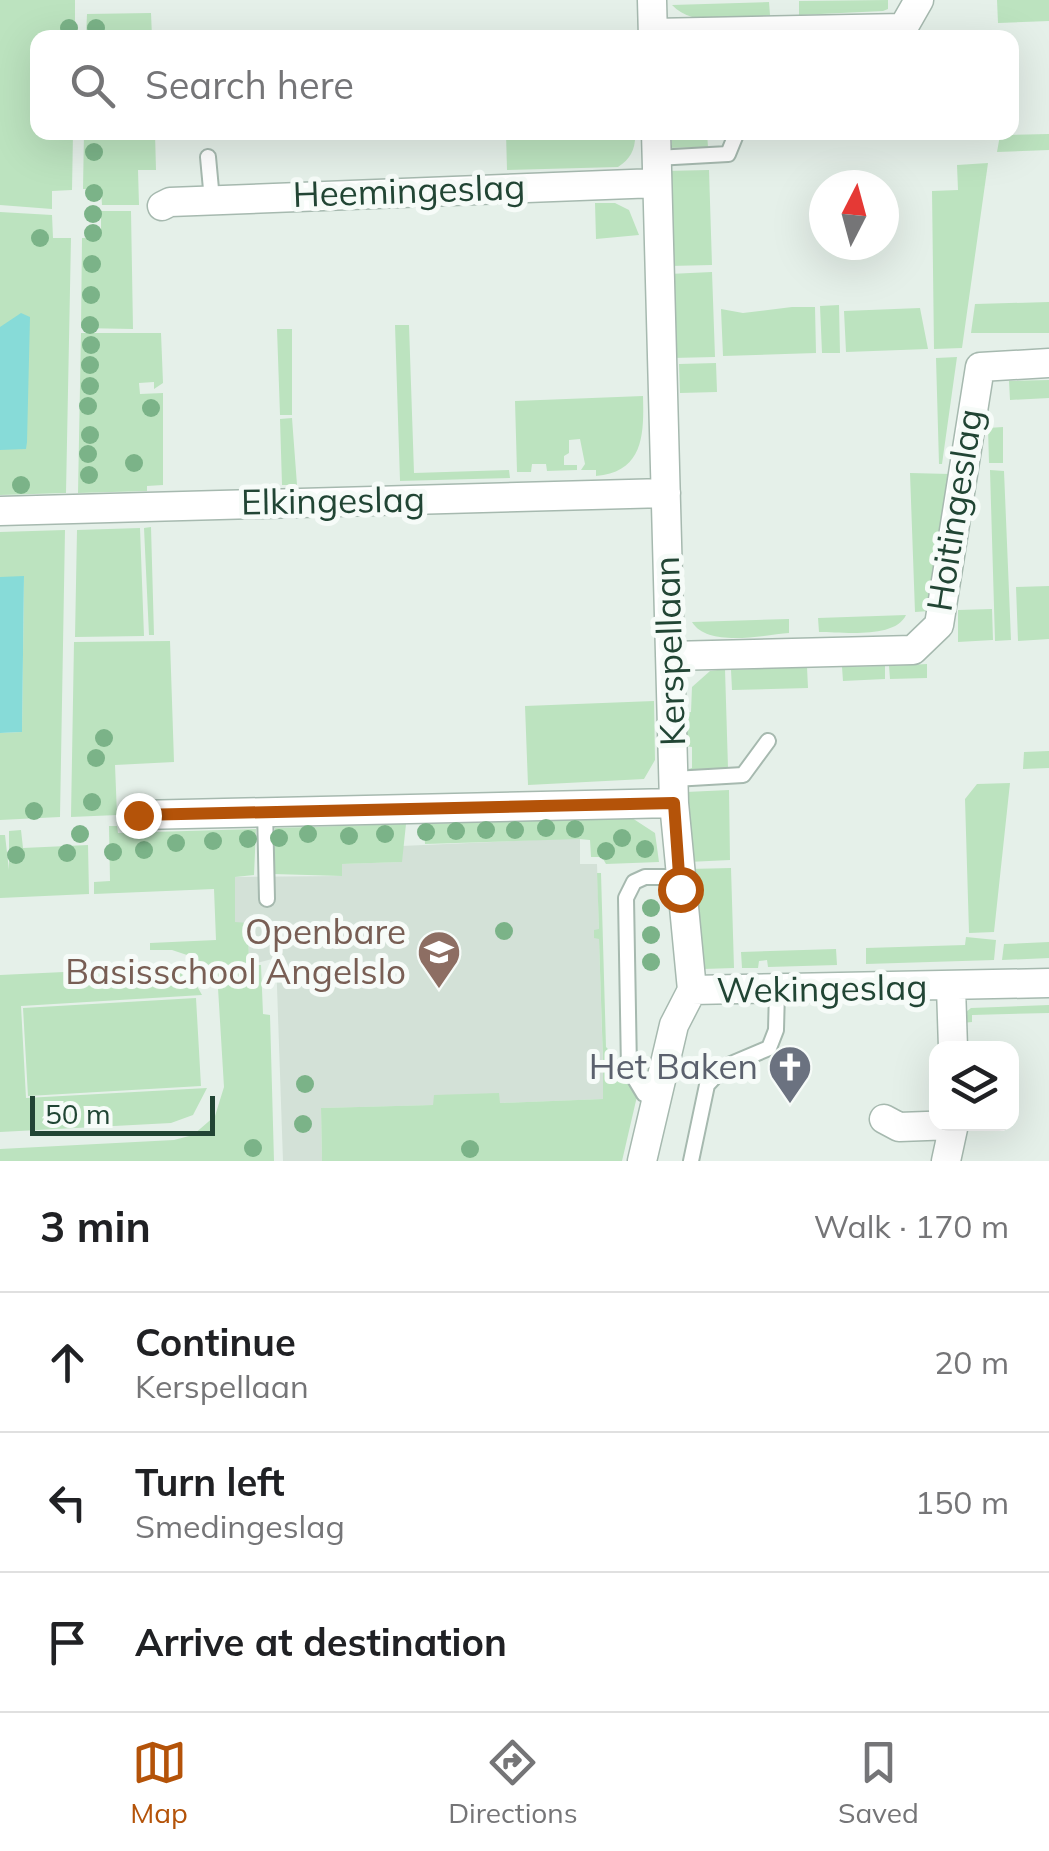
<!DOCTYPE html>
<meta charset="utf-8">
<style>
body{margin:0;font-family:Mulish,sans-serif;background:#f6f6f6;color:#202124}
.controls{position:absolute;right:30px;bottom:30px;display:grid;overflow:hidden;border-radius:20px;box-shadow:0 10px 40px #0002}
.controls button{width:90px;height:90px;display:grid;place-items:center;padding:0;border:0;border-bottom:2px solid #e0e0e0;background:#fff;color:#202124;font:50px sans-serif}
.compass{position:absolute;left:809px;top:170px;width:90px;height:90px;border-radius:50%;background:#fff;box-shadow:0 10px 40px #0002;rotate:6deg}
.scale{position:absolute;left:30px;bottom:25px;width:185px;box-sizing:border-box;padding-left:10px;border:5px solid #214534;border-top:0;font-size:28px;line-height:35px;white-space:nowrap;color:#214534;-webkit-text-stroke:8px #f6fbf8;paint-order:stroke}
.stop{position:absolute;width:30px;height:30px;margin:-22px;border:8px solid #b45309;border-radius:50%;background:#fff}
.stop.end{background:#b45309;border-color:#fff;box-shadow:0 2px 10px #0008}
.list{margin:0;padding:0;list-style:none}
h2{display:flex;justify-content:space-between;align-items:center;height:130px;margin:0;padding:0 40px;font-size:42px}
h2 small{font-size:32px;font-weight:400;color:#757577}
.list li{display:grid;grid-template-columns:65px 1fr auto;gap:30px;align-items:center;box-sizing:border-box;height:140px;padding:0 40px;border-top:2px solid #e0e0e0}
.list b{display:block;font-size:38px;white-space:nowrap}
.list p{margin:0;font-size:32px;white-space:nowrap;color:#757577}
.list em{font-size:32px;font-style:normal;color:#757577}
.icon{flex:none;width:55px;height:55px;fill:none;stroke:currentColor;stroke-width:2;stroke-linecap:round;stroke-linejoin:round}
.map{position:relative;flex:none;width:1049px;height:1161px;overflow:hidden}
.search{position:absolute;background:#fff;box-shadow:0 10px 40px #0002;left:30px;right:30px;top:30px;height:110px;display:flex;align-items:center;gap:25px;box-sizing:border-box;padding:0 35px;border-radius:20px;color:#757577;font-size:38px}
.sheet{height:550px;background:#fff}
nav{display:flex;justify-content:space-around;align-items:center;box-sizing:border-box;height:140px;border-top:2px solid #e0e0e0;background:#fff;font-size:28px;color:#757577}
nav a{display:grid;justify-items:center;gap:5px}
nav .on{color:#b45309}
.map>svg:first-child{display:block}
.built{fill:#d3e1d7}
.green{fill:#bce3bf}
.water{fill:#87dbd8}
.lines{fill:none;stroke-linecap:round;stroke-linejoin:round}
.service-casing{stroke:#a6b9af;stroke-width:18}
.minor-casing{stroke:#a6b9af;stroke-width:31}
.service{stroke:#fff;stroke-width:14}
.minor{stroke:#fff;stroke-width:28}
.tree{fill:#7bb388}
.route{stroke:#b45309;stroke-width:12}
.labels{text-anchor:middle;stroke-width:10;stroke-linejoin:round;paint-order:stroke}
.street-label{font-size:35px;fill:#214534;stroke:#f6fbf8}
.education-label{font-size:35px;fill:#785e54;stroke:#f6fbf8;text-anchor:end}
.worship-label{font-size:35px;fill:#5b616d;stroke:#f6fbf8;text-anchor:end}
</style>
<div class="map">
<svg width="1049" height="1161" viewBox="0 0 1049 1161">
<rect width="100%" height="100%" fill="#e5f0e9"/>
<!-- built -->
<path class="built" d="M580 838V864H597L599 930 595 938H599L604 1099 499 1103V1094L434 1096V1105L321 1108 322 1161H283L276 958 249 965 248 923H235V877L341 876V864L401 862V846Z"/>
<!-- green -->
<path class="green" d="M0 0H75V37L38 38V132L73 133 72 190 52 191V209L0 205Z
M888 0V9L883 11 799 15V1Z
M997 0H1049V21L998 23Z
M769 2 770 15C742 18 694 29 672 5Z
M151 13 152 37H86L87 14Z
M84 133H155L156 170H138L139 205H102L101 189H83Z
M506 133H635C636 148 631 159 618 167L507 170Z
M672 133H707L708 147 665 148 672 145Z
M1049 134V150L997 152 1000 135Z
M988 163 962 348 934 349 932 191 958 190 957 165Z
M709 170 712 265 669 266 666 171Z
M595 203H615L629 210 639 235 596 239Z
M101 211H131L133 329 81 328 82 238 101 237Z
M0 212 52 215 53 238H71L66 493 0 495Z
M712 272 715 357 672 358 669 274Z
M1049 302V333H971L975 304Z
M839 305 840 353H822L820 306Z
M792 307H815L816 353 723 356 721 309 743 313Z
M920 308 928 349 846 352 844 311Z
M395 325H409L414 473 509 470 510 478 400 481Z
M277 329H292V415H280Z
M81 333H161L163 383 154 389V382L139 383 140 394 163 393V485L147 486V491L78 493Z
M957 357 942 464H939L936 358Z
M716 363 717 392 680 393 679 364Z
M1049 380V398L1010 400 1009 381Z
M643 396C644 434 644 472 596 476V470H581L585 464 580 439 569 440V453L564 456V465H577V470L547 471 546 464H532L531 472H517L515 401Z
M292 418 297 485H282L280 419Z
M1003 427V463H989L988 428Z
M990 470 1004 471 1011 640 995 641Z
M910 473 950 474 930 611 915 612Z
M151 527 154 635H149L144 528Z
M140 528 144 636 75 637 77 530Z
M65 530 60 817 0 820V733L22 732 24 577H0V532Z
M1049 586V639L1018 641 1016 587Z
M992 609 993 640 958 642V610Z
M906 615C895 639 843 632 819 632L818 618Z
M789 619V633C763 635 708 648 692 622Z
M170 641 174 762 115 765 117 815 71 817 74 642Z
M927 664V678L890 679 889 666Z
M885 666V679L843 681 842 667Z
M807 667 808 688 732 690 731 670Z
M725 669 728 768 685 770 692 768V747L685 746 683 713 691 712 692 687 710 671Z
M654 701 655 760 644 779 528 785 525 706Z
M1049 751V768L1023 769 1024 752Z
M1010 783 994 932 969 933 965 799 977 784Z
M729 790 730 860 688 862 686 792Z
M632 818 655 833 659 862 606 864 602 857H591L590 840 579 839 425 844 424 824Z
M406 824 402 862 342 864V876L273 874 275 828Z
M109 826H117L118 833 256 829 254 875 235 877V922L248 923 249 965H261L263 1014 270 1015 274 1161H0V1149L174 1140 193 1135 215 1116 224 1087 218 988 209 971 193 957 172 950H150V943L216 940 214 889 94 894V882L110 881Z
M21 830 23 848 88 845 89 894 0 898V835H5L9 870V831Z
M731 868 734 968 703 969 689 869Z
M597 873H601L606 1047 620 1061H603L599 939 594 938V930L599 929Z
M966 937 996 940 994 960 866 964V948L965 945Z
M1049 942V958L1002 960 1004 944Z
M836 949 837 965 768 967 767 960 759 961 758 968H742L741 952Z
M171 967 192 977 202 995 21 1006 26 1098 207 1088 193 1115 171 1123 0 1132V975Z
M196 998 201 1086 28 1096 23 1008Z
M1049 1005V1013L972 1015V1022L962 1023V1015L971 1008Z
M603 1066H623L626 1081 638 1092 622 1161H322L321 1108 433 1105 434 1095 499 1093 500 1103 603 1099Z"/>
<!-- water -->
<path class="water" d="M21 313 30 317 27 442 26 449 0 450V327Z
M24 576 22 732 0 733V577Z"/>
<g class="lines">
<!-- service casing -->
<g class="service-casing">
<path id="service" d="M208 157 212 200
M656 158 728 154 737 132
M674 779 743 775 768 741
M265 810 267 899
M657 1098 644 1094 629 1069 626 898 634 882 645 877H679
M691 1161 707 1085 724 1067 769 1048 776 1030 777 990"/>
</g>
<!-- minor casing -->
<g class="minor-casing">
<path id="minor" d="M652 0 653 38
M653 33 903 28 919 0
M162 206 170 202 657 183
M0 511 666 493
M670 656 913 650 939 625 980 367 1049 363
M139 815 674 803
M951 987 953 1048
M692 990 1049 983
M884 1119 899 1127 954 1125
M642 1161 674 1025 692 990 674 803 656 132
M946 1161 954 1124"/>
</g>
<!-- service -->
<use href="#service" class="service"/>
<!-- minor -->
<use href="#minor" class="minor"/>
</g>
<!-- trees -->
<g class="tree">
<circle cx="69" cy="28" r="9"/>
<circle cx="96" cy="28" r="9"/>
<circle cx="94" cy="152" r="9"/>
<circle cx="94" cy="193" r="9"/>
<circle cx="93" cy="214" r="9"/>
<circle cx="93" cy="233" r="9"/>
<circle cx="40" cy="238" r="9"/>
<circle cx="92" cy="264" r="9"/>
<circle cx="91" cy="295" r="9"/>
<circle cx="90" cy="325" r="9"/>
<circle cx="91" cy="345" r="9"/>
<circle cx="90" cy="365" r="9"/>
<circle cx="90" cy="386" r="9"/>
<circle cx="88" cy="406" r="9"/>
<circle cx="151" cy="408" r="9"/>
<circle cx="90" cy="435" r="9"/>
<circle cx="88" cy="454" r="9"/>
<circle cx="134" cy="463" r="9"/>
<circle cx="89" cy="475" r="9"/>
<circle cx="21" cy="485" r="9"/>
<circle cx="104" cy="738" r="9"/>
<circle cx="96" cy="758" r="9"/>
<circle cx="92" cy="802" r="9"/>
<circle cx="34" cy="811" r="9"/>
<circle cx="546" cy="828" r="9"/>
<circle cx="575" cy="829" r="9"/>
<circle cx="486" cy="830" r="9"/>
<circle cx="515" cy="830" r="9"/>
<circle cx="456" cy="831" r="9"/>
<circle cx="426" cy="832" r="9"/>
<circle cx="80" cy="834" r="9"/>
<circle cx="308" cy="834" r="9"/>
<circle cx="385" cy="834" r="9"/>
<circle cx="349" cy="836" r="9"/>
<circle cx="279" cy="838" r="9"/>
<circle cx="622" cy="838" r="9"/>
<circle cx="248" cy="839" r="9"/>
<circle cx="213" cy="841" r="9"/>
<circle cx="176" cy="843" r="9"/>
<circle cx="645" cy="849" r="9"/>
<circle cx="144" cy="850" r="9"/>
<circle cx="606" cy="851" r="9"/>
<circle cx="113" cy="852" r="9"/>
<circle cx="67" cy="853" r="9"/>
<circle cx="16" cy="855" r="9"/>
<circle cx="651" cy="908" r="9"/>
<circle cx="504" cy="931" r="9"/>
<circle cx="651" cy="935" r="9"/>
<circle cx="651" cy="962" r="9"/>
<circle cx="305" cy="1084" r="9"/>
<circle cx="303" cy="1124" r="9"/>
<circle cx="253" cy="1148" r="9"/>
<circle cx="470" cy="1149" r="9"/>
</g>
<g class="lines">
<!-- route -->
<path class="route" d="M138 815 674 803 680 889"/>
</g>
<!-- icons -->
<defs>
<g id="school-pin" transform="scale(2.25)"><path d="M0 17L-7.5 6A9.5 9.5 0 1 1 7.5 6Z" fill="#8d6e63" stroke="#f6fbf8"/><path d="M0-5L7-2L0 1L-7-2ZM-4 1L0 2.5L4 1V4Q0 6-4 4Z" fill="#fff"/></g>
<g id="church-pin" transform="scale(2.25)"><path d="M0 17L-7.5 6A9.5 9.5 0 1 1 7.5 6Z" fill="#6b7280" stroke="#f6fbf8"/><path d="M-1.2-6h2.4v3.5h3.3v2.4h-3.3V6h-2.4V-.1h-3.3v-2.4h3.3Z" fill="#fff"/></g>
</defs>
<g fill-rule="evenodd">
<use href="#school-pin" x="439" y="952"/>
<use href="#church-pin" x="790" y="1067"/>
</g>
<g class="labels">
<!-- street labels -->
<g class="street-label">
<text transform="translate(409 191) rotate(-2)" y="12">Heemingeslag</text>
<text transform="translate(333 501) rotate(-1)" y="12">Elkingeslag</text>
<text transform="translate(955 510) rotate(-81)" y="12">Hoitingeslag</text>
<text transform="translate(670 651) rotate(-92)" y="12">Kerspellaan</text>
<text transform="translate(822 989) rotate(-1)" y="12">Wekingeslag</text>
</g>
<!-- education labels -->
<g class="education-label">
<text x="406" y="944">Openbare<tspan x="406" dy="40">Basisschool Angelslo</tspan></text>
</g>
<!-- worship labels -->
<g class="worship-label">
<text x="758" y="1079">Het Baken</text>
</g>
</g>
</svg>
<div class="controls">
<button><svg class="icon" aria-label="layers" viewBox="0 0 24 24"><path d="M12 4l9 5-9 5-9-5zM3 14l9 5 9-5"/></svg></button>
</div>
<svg class="compass" viewBox="-18 -18 36 36"><path d="M0-13l5 13h-10z" fill="#e53935"/><path d="M0 13l5-13h-10z" fill="#757577"/></svg>
<div class="scale">50 m</div>
<div class="stop" style="left:680px;top:889px"></div>
<div class="stop end" style="left:138px;top:815px"></div>
<div class="search"><svg class="icon" aria-label="search" viewBox="0 0 24 24"><circle cx="10" cy="10" r="6"/><path d="M15 15l6 6"/></svg>Search here</div>
</div>
<section class="sheet">
<h2>3 min<small>Walk · 170 m</small></h2>
<ul class="list">
<li><svg class="icon" aria-label="ahead" viewBox="0 0 24 24"><path d="M12 20V5M6 11l6-6 6 6"/></svg><div><b>Continue</b><p>Kerspellaan</p></div><em>20 m</em></li>
<li><svg class="icon" aria-label="left" viewBox="0 0 24 24"><path d="M17 20v-9H6M10 6l-5 5 5 5"/></svg><div><b>Turn left</b><p>Smedingeslag</p></div><em>150 m</em></li>
<li><svg class="icon" aria-label="arrive" viewBox="0 0 24 24"><path d="M6 21V4h12l-3 4 3 4H6"/></svg><div><b>Arrive at destination</b></div></li>
</ul>
</section>
<nav>
<a class="on"><svg class="icon" aria-label="map" viewBox="0 0 24 24"><path d="M3 6l6-2 6 2 6-2v14l-6 2-6-2-6 2zM9 4v14M15 6v14"/></svg>Map</a>
<a><svg class="icon" aria-label="directions" viewBox="0 0 24 24"><path d="M12 3l9 9-9 9-9-9zM9 14v-3h6M13 9l2 2-2 2"/></svg>Directions</a>
<a><svg class="icon" aria-label="saved" viewBox="0 0 24 24"><path d="M7 4h10v16l-5-4-5 4z"/></svg>Saved</a>
</nav>
